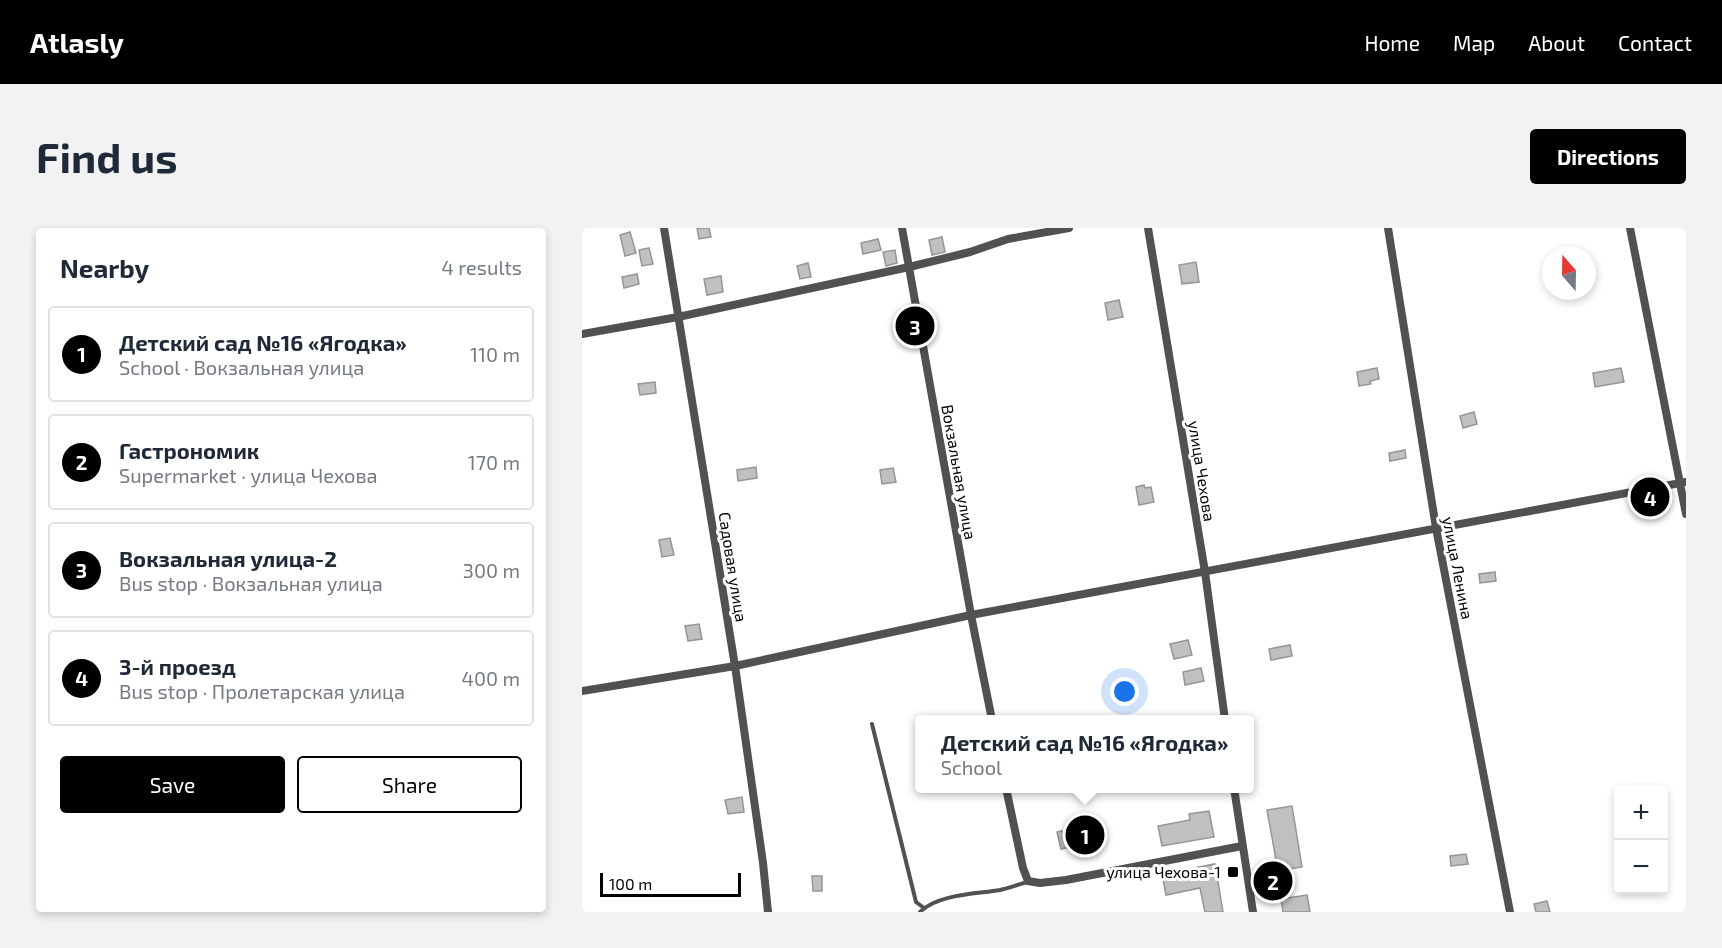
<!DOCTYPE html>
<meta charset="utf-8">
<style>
body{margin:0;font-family:"Exo 2",sans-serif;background:#f2f2f3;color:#1f2937}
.controls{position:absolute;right:18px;bottom:18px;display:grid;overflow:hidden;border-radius:6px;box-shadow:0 3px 9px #0003}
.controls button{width:54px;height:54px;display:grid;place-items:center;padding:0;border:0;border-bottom:2px solid #e0e1e3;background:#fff;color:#1f2937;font:30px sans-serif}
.compass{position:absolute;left:960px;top:18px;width:54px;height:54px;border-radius:50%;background:#fff;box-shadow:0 3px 9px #0003;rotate:340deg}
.scale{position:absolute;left:18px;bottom:15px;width:141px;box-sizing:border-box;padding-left:6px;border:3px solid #000;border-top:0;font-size:16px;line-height:21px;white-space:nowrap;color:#000;-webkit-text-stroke:4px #fff;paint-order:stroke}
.you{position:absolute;left:543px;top:464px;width:21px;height:21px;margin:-15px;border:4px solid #fff;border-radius:50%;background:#1a73e8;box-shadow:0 0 0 9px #1a73e833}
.badge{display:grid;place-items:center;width:39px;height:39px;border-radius:50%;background:#000;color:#fff;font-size:20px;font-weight:700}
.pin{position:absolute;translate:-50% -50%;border:3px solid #fff;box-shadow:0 2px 6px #0006}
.popup{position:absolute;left:333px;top:487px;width:339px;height:78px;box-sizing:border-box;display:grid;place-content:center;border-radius:6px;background:#fff;filter:drop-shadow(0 2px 4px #0005);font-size:20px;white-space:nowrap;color:#747a83}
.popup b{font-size:22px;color:#1f2937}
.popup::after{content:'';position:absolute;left:50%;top:100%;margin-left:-12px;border:12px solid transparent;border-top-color:#fff}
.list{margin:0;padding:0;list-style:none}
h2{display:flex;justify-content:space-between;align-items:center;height:78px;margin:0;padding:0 24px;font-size:26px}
h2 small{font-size:20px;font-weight:400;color:#747a83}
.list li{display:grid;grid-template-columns:39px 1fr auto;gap:18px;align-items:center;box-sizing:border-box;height:96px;margin:0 12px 12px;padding:0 12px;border:2px solid #e0e1e3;border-radius:6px}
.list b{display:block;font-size:22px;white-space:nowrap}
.list p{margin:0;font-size:20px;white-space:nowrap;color:#747a83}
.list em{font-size:20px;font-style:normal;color:#747a83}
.actions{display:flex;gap:12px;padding:18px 24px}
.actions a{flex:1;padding:14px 0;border:2px solid #000;border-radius:6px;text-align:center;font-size:21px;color:#000}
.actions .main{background:#000;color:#fff}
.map{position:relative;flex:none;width:1104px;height:684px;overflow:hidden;border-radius:6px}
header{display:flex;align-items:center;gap:36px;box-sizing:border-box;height:84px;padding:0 30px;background:#000;color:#fff}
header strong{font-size:28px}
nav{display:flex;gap:33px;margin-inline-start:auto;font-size:21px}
.intro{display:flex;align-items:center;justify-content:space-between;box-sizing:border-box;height:144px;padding:0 36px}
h1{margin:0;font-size:42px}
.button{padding:15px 27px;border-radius:6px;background:#000;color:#fff;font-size:21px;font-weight:700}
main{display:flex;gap:36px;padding:0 36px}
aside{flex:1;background:#fff;border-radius:6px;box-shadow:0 3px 9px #0003}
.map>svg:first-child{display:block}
.building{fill:#c0c0c0;stroke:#959595;stroke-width:1.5}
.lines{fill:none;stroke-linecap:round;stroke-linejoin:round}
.lane{stroke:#515151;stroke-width:4}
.street{stroke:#515151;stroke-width:8}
.poi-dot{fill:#000;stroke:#fff;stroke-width:2}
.labels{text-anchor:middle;stroke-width:6;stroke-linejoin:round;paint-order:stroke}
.street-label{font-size:16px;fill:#000;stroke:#fff}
.poi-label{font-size:16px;fill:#000;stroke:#fff;text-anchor:end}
</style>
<header>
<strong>Atlasly</strong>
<nav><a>Home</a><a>Map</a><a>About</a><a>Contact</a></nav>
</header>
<div class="intro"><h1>Find us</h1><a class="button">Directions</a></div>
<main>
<aside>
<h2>Nearby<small>4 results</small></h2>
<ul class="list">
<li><span class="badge">1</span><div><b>Детский сад №16 «Ягодка»</b><p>School · Вокзальная улица</p></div><em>110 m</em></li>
<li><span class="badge">2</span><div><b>Гастрономик</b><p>Supermarket · улица Чехова</p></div><em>170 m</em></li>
<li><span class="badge">3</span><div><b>Вокзальная улица-2</b><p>Bus stop · Вокзальная улица</p></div><em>300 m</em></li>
<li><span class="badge">4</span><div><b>3-й проезд</b><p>Bus stop · Пролетарская улица</p></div><em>400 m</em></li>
</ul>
<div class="actions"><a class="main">Save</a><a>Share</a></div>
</aside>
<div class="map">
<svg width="1104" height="684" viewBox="0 0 1104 684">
<rect width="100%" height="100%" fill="#fff"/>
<!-- building -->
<path class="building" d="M115 0H127L129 9 117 11Z
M48 4 54 25 43 28 38 7Z
M360 9 363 24 350 27 347 12Z
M296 11 299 22 281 26 279 15Z
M67 20 71 36 60 38 57 22Z
M313 22 315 35 304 38 301 24Z
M614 34 617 54 600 56 597 37Z
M226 35 229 49 218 51 215 38Z
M55 46 57 56 42 60 40 49Z
M139 48 141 64 125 67 122 51Z
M537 72 541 89 526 92 523 75Z
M795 140 797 151 788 153 789 156 777 158 775 144Z
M1039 140 1042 154 1013 159 1011 145Z
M73 154 74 165 58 167 56 156Z
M892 184 895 196 881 200 878 188Z
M823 222 824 230 808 233 807 225Z
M174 239 175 250 156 253 155 242Z
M311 240 314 254 300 256 298 242Z
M562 257 563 260 569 259 572 274 557 277 554 259Z
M88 310 92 327 80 329 77 312Z
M913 344 914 353 898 355 897 346Z
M117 396 120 411 106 413 103 398Z
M606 412 610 427 592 431 588 416Z
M708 417 710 428 689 432 687 421Z
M619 440 622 453 603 457 601 444Z
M160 569 162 584 146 586 143 572Z
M710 578 720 639 696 643 685 582Z
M627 583 632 609 580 618 576 598 608 592 607 586Z
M512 596 516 613 479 621 475 604Z
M884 626 886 636 869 638 868 628Z
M633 636 641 684H623L618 660 584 667 580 646Z
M696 645 698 660 685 661 683 647Z
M230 648H240V663H231Z
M725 667 728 684H701L699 671Z
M965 673 968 684H954L952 676Z"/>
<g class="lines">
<!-- lane -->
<path class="lane" d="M290 496 334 674 342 680
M338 684C356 666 395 666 418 662 428 660 437 656 446 654"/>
<!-- street -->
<path class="street" d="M82 0 153 438 181 635 186 684
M320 0 389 387 410 492
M566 0 623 344 643 492
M806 0 854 300 928 684
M1048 0 1104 286
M0 106 96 89 327 39 388 24 426 11 487 0
M0 463 153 438 389 387 1104 254
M424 560 441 640 446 653 458 655 484 652 660 618
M652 560 671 684"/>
</g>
<!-- markers -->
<rect class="poi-dot" x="645" y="638" width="12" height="12" rx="3"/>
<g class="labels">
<!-- street labels -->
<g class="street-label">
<text transform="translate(620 243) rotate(81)" y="6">улица Чехова</text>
<text transform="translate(377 244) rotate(80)" y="6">Вокзальная улица</text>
<text transform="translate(151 339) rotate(81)" y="6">Садовая улица</text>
<text transform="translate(876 340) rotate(79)" y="6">улица Ленина</text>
</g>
<!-- poi labels -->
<g class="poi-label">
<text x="639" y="650">улица Чехова-1</text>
</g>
</g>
</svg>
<div class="controls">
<button>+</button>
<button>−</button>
</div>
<svg class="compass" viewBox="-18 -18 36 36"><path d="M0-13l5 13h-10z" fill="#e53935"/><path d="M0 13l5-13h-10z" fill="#747a83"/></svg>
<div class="scale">100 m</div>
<div class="you"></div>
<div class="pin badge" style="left:503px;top:607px">1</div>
<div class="popup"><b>Детский сад №16 «Ягодка»</b>School</div>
<div class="pin badge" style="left:691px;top:653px">2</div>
<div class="pin badge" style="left:333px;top:98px">3</div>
<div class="pin badge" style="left:1068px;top:269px">4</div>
</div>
</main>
